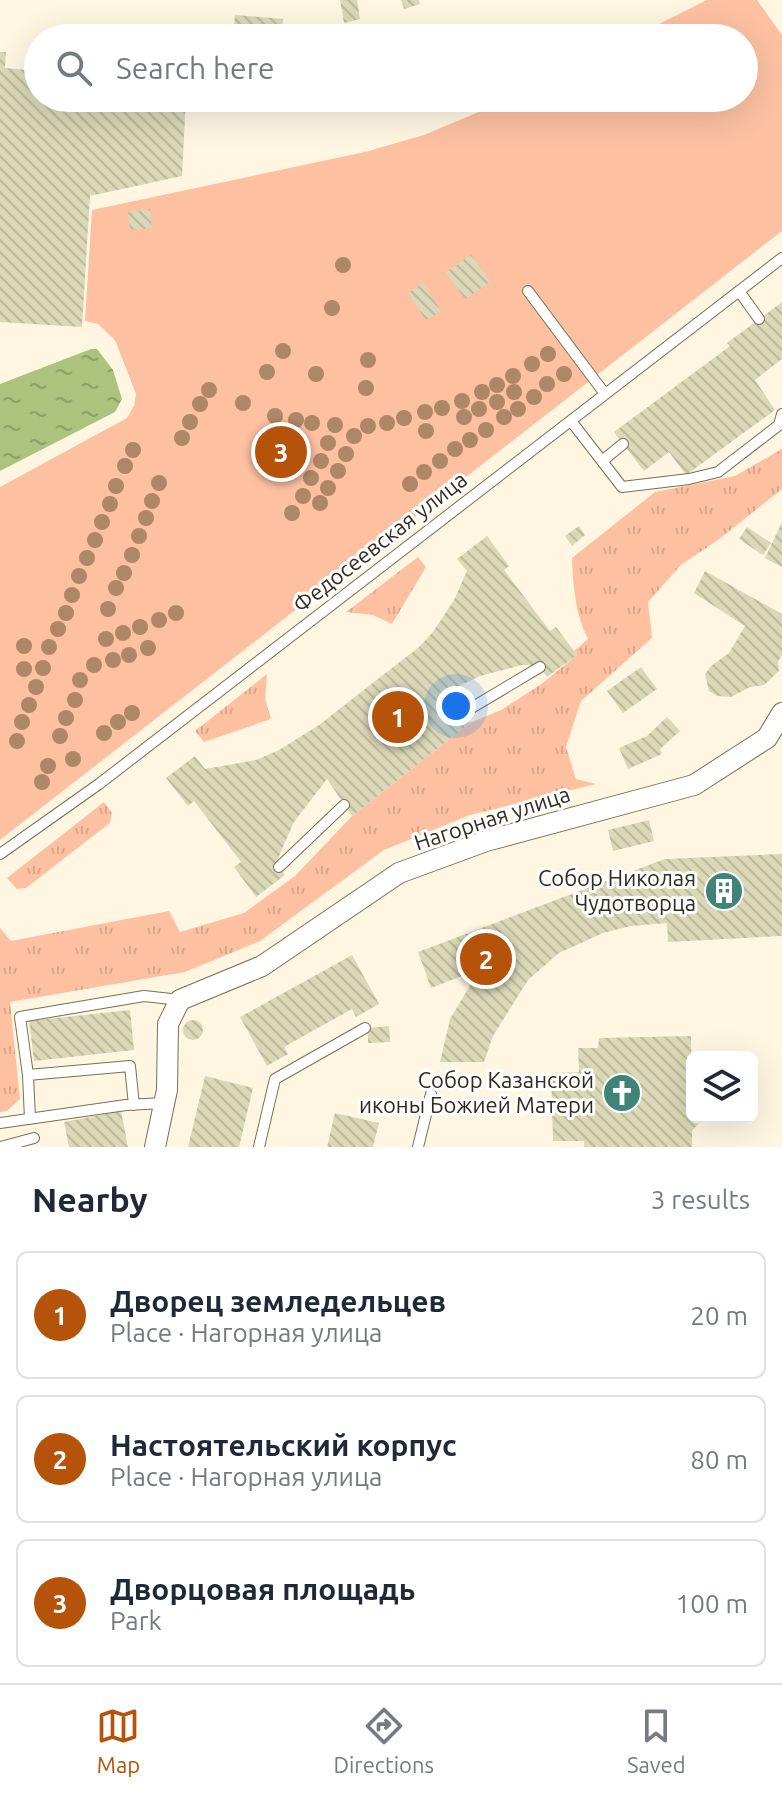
<!DOCTYPE html>
<meta charset="utf-8">
<style>
body{margin:0;font-family:Ubuntu,sans-serif;background:#f2f2f3;color:#1f2937}
.controls{position:absolute;right:24px;bottom:24px;display:grid;overflow:hidden;border-radius:12px;box-shadow:0 8px 32px #0002}
.controls button{width:72px;height:72px;display:grid;place-items:center;padding:0;border:0;border-bottom:2px solid #e0e1e3;background:#fff;color:#1f2937;font:40px sans-serif}
.you{position:absolute;left:456px;top:706px;width:28px;height:28px;margin:-20px;border:6px solid #fff;border-radius:50%;background:#1a73e8;box-shadow:0 0 0 12px #1a73e833}
.badge{display:grid;place-items:center;width:52px;height:52px;border-radius:50%;background:#b45309;color:#fff;font-size:26px;font-weight:700}
.pin{position:absolute;translate:-50% -50%;border:4px solid #fff;box-shadow:0 2px 8px #0006}
.list{margin:0;padding:0;list-style:none}
h2{display:flex;justify-content:space-between;align-items:center;height:104px;margin:0;padding:0 32px;font-size:34px}
h2 small{font-size:26px;font-weight:400;color:#747a83}
.list li{display:grid;grid-template-columns:52px 1fr auto;gap:24px;align-items:center;box-sizing:border-box;height:128px;margin:0 16px 16px;padding:0 16px;border:2px solid #e0e1e3;border-radius:12px}
.list b{display:block;font-size:30px;white-space:nowrap}
.list p{margin:0;font-size:26px;white-space:nowrap;color:#747a83}
.list em{font-size:26px;font-style:normal;color:#747a83}
.icon{flex:none;width:44px;height:44px;fill:none;stroke:currentColor;stroke-width:2;stroke-linecap:round;stroke-linejoin:round}
.map{position:relative;flex:none;width:782px;height:1147px;overflow:hidden}
.search{position:absolute;background:#fff;box-shadow:0 8px 32px #0002;left:24px;right:24px;top:24px;height:88px;display:flex;align-items:center;gap:20px;box-sizing:border-box;padding:0 28px;border-radius:44px;color:#747a83;font-size:30px}
.sheet{height:536px;background:#fff}
nav{display:flex;justify-content:space-around;align-items:center;box-sizing:border-box;height:112px;border-top:2px solid #e0e1e3;background:#fff;font-size:22px;color:#747a83}
nav a{display:grid;justify-items:center;gap:4px}
nav .on{color:#b45309}
.map>svg:first-child{display:block}
.grass{fill:url(#grass-tufts)}
.green{fill:#fdc1a2}
.water{fill:url(#water-ripples)}
.building{fill:url(#building-back-hatch)}
.lines{fill:none;stroke-linecap:round;stroke-linejoin:round}
.lane-casing{stroke:#7b6e51;stroke-width:12}
.street-casing{stroke:#7b6e51;stroke-width:22}
.lane{stroke:#fff;stroke-width:10}
.street{stroke:#fff;stroke-width:20}
.tree{fill:#ad8766}
.labels{text-anchor:middle;stroke-width:6;stroke-linejoin:round;paint-order:stroke}
.street-label{font-size:22px;fill:#312b1f;stroke:#fff}
.poi-label{font-size:22px;fill:#312b1f;stroke:#fff;text-anchor:end}
</style>
<div class="map">
<svg width="782" height="1147" viewBox="0 0 782 1147">
<defs>
<pattern id="grass-tufts" width="24" height="20" patternUnits="userSpaceOnUse" patternTransform="scale(2)"><rect width="24" height="20" fill="#fdc1a2"/><path d="M3 7l-1-3M5 7V3M7 7l1-3M15 17l-1-3M17 17v-4M19 17l1-3" fill="none" stroke="#d9a68b"/></pattern>
<pattern id="water-ripples" width="26" height="14" patternUnits="userSpaceOnUse" patternTransform="scale(2)"><rect width="26" height="14" fill="#abc37c"/><path d="M2 4q2-2 4 0t4 0M15 11q2-2 4 0t4 0" fill="none" stroke="#8c9f65"/></pattern>
<pattern id="building-back-hatch" width="6" height="6" patternUnits="userSpaceOnUse" patternTransform="scale(2)"><rect width="6" height="6" fill="#dad8b7"/><path d="M-1 5l2 2M0 0l6 6M5-1l2 2" fill="none" stroke="#bcba9d"/></pattern>
</defs>
<rect width="100%" height="100%" fill="#fff6e2"/>
<!-- grass -->
<path class="grass" d="M782 449V489L718 540 681 565 648 602 652 638 581 701 566 747 576 779 596 784 470 815 384 850 260 941 185 972 10 1002 20 1099 7 1111 0 1112V928L11 941 169 911 180 932 244 913 295 876 352 816 470 723 501 710 540 685 577 655 574 651 588 639C575 614 573 585 572 558L655 492 735 476Z
M418 557 426 567 392 624 373 615 346 612Z
M267 674 265 699 271 719 204 742 195 731Z
M104 802 112 813 110 823 26 888 17 889 7 878Z"/>
<!-- green -->
<path class="green" d="M707 0H757L782 35V231L0 840V487L127 418 134 406 136 394 115 340 98 324 85 321 92 210 365 152 424 135 512 98H744V38H631Z"/>
<!-- water -->
<path class="water" d="M91 349H97L113 370 122 399 115 412 0 471V384Z"/>
<!-- building -->
<path class="building" d="M340 0H357L360 19 344 23Z
M401 0H419L420 4 404 9Z
M235 15 283 19 282 29 267 27 266 38H244L245 27 234 26Z
M0 52H6L5 68 38 71V98H186L182 176 90 196 82 327 0 322Z
M150 209 152 228 130 230 128 212Z
M471 255 490 282 465 299 446 272Z
M423 283 441 311 426 320 408 293Z
M782 302V359L755 380 775 410 686 475 669 452 644 471 614 432 730 346 727 343Z
M782 522V567L765 558Z
M579 526 585 535 572 546 565 536Z
M747 527 771 543 763 555 739 539Z
M487 536 509 566 504 570 550 631 556 627 577 655 547 677 538 665H522L480 676 446 692 470 723 352 816 327 779 294 822 285 842 276 864 285 875 256 897 234 867 241 862 194 801 188 806 166 778 195 756 205 769 256 760 279 750 319 725 419 647 433 632 454 600 467 571 457 559Z
M705 571 782 614V655L778 662 779 671 764 685 750 687 731 697 717 696 709 691 705 674 711 666 729 653 745 626 694 593Z
M641 667 657 689 623 713 607 691Z
M667 717 680 731 660 749 662 754 628 769 619 748 647 736Z
M649 820 654 841 613 851 608 830Z
M782 854V936L668 942 667 923 631 926 603 933 559 953 528 980 493 1036 484 1062H440L450 1019 471 984 482 976 480 969 431 988 418 952 665 859Z
M352 955 379 1004 356 1017 352 1009 284 1047 288 1054 267 1066 240 1017Z
M130 1010 134 1050 34 1061 29 1021Z
M183 1030a10 10 0 1 1 20 0a10 10 0 1 1-20 0Z
M389 1026 390 1042 368 1043V1028Z
M691 1036 692 1117H704L692 1131V1147H584V1141H553L551 1073 579 1072 578 1048H598L599 1038Z
M205 1076 253 1088 239 1147H188Z
M121 1111 128 1147H69L64 1122Z
M335 1113 379 1123 373 1147H327Z"/>
<g class="lines">
<!-- lane casing -->
<g class="lane-casing">
<path id="lane" d="M528 291 605 394
M739 291 759 319
M571 421 622 487 689 479 718 472 779 425 782 414
M602 461 623 444
M463 713 540 667
M0 854 99 784 782 258
M279 867 344 805
M28 1075 20 1017 144 996 180 1000
M30 1119 28 1075 130 1066 134 1105
M0 1123 126 1105 164 1103
M1 1147 34 1138
M259 1147 275 1079 365 1028
M418 1147 431 1094"/>
</g>
<!-- street casing -->
<g class="street-casing">
<path id="street" d="M155 1147 167 1090 168 1024 180 1000 262 966 399 873 486 841 694 785 767 738 782 713"/>
</g>
<!-- lane -->
<use href="#lane" class="lane"/>
<!-- street -->
<use href="#street" class="street"/>
</g>
<!-- trees -->
<g class="tree">
<circle cx="343" cy="265" r="8"/>
<circle cx="332" cy="308" r="8"/>
<circle cx="283" cy="351" r="8"/>
<circle cx="548" cy="354" r="8"/>
<circle cx="368" cy="360" r="8"/>
<circle cx="532" cy="364" r="8"/>
<circle cx="267" cy="372" r="8"/>
<circle cx="316" cy="374" r="8"/>
<circle cx="564" cy="374" r="8"/>
<circle cx="513" cy="376" r="8"/>
<circle cx="547" cy="384" r="8"/>
<circle cx="497" cy="385" r="8"/>
<circle cx="366" cy="388" r="8"/>
<circle cx="209" cy="390" r="8"/>
<circle cx="482" cy="392" r="8"/>
<circle cx="514" cy="392" r="8"/>
<circle cx="534" cy="397" r="8"/>
<circle cx="462" cy="401" r="8"/>
<circle cx="497" cy="402" r="8"/>
<circle cx="243" cy="403" r="8"/>
<circle cx="200" cy="404" r="8"/>
<circle cx="442" cy="408" r="8"/>
<circle cx="479" cy="409" r="8"/>
<circle cx="518" cy="409" r="8"/>
<circle cx="425" cy="412" r="8"/>
<circle cx="275" cy="416" r="8"/>
<circle cx="464" cy="417" r="8"/>
<circle cx="504" cy="417" r="8"/>
<circle cx="404" cy="418" r="8"/>
<circle cx="296" cy="420" r="8"/>
<circle cx="190" cy="422" r="8"/>
<circle cx="312" cy="423" r="8"/>
<circle cx="387" cy="423" r="8"/>
<circle cx="335" cy="425" r="8"/>
<circle cx="368" cy="426" r="8"/>
<circle cx="486" cy="430" r="8"/>
<circle cx="426" cy="431" r="8"/>
<circle cx="354" cy="436" r="8"/>
<circle cx="182" cy="438" r="8"/>
<circle cx="470" cy="440" r="8"/>
<circle cx="328" cy="443" r="8"/>
<circle cx="455" cy="449" r="8"/>
<circle cx="133" cy="450" r="8"/>
<circle cx="346" cy="454" r="8"/>
<circle cx="321" cy="461" r="8"/>
<circle cx="440" cy="461" r="8"/>
<circle cx="125" cy="466" r="8"/>
<circle cx="338" cy="471" r="8"/>
<circle cx="424" cy="472" r="8"/>
<circle cx="311" cy="478" r="8"/>
<circle cx="159" cy="483" r="8"/>
<circle cx="410" cy="484" r="8"/>
<circle cx="116" cy="486" r="8"/>
<circle cx="328" cy="488" r="8"/>
<circle cx="303" cy="496" r="8"/>
<circle cx="152" cy="501" r="8"/>
<circle cx="320" cy="503" r="8"/>
<circle cx="110" cy="504" r="8"/>
<circle cx="292" cy="513" r="8"/>
<circle cx="146" cy="518" r="8"/>
<circle cx="102" cy="522" r="8"/>
<circle cx="139" cy="536" r="8"/>
<circle cx="95" cy="540" r="8"/>
<circle cx="132" cy="555" r="8"/>
<circle cx="87" cy="558" r="8"/>
<circle cx="124" cy="573" r="8"/>
<circle cx="79" cy="576" r="8"/>
<circle cx="116" cy="588" r="8"/>
<circle cx="72" cy="595" r="8"/>
<circle cx="108" cy="609" r="8"/>
<circle cx="66" cy="613" r="8"/>
<circle cx="176" cy="613" r="8"/>
<circle cx="159" cy="620" r="8"/>
<circle cx="140" cy="627" r="8"/>
<circle cx="58" cy="629" r="8"/>
<circle cx="123" cy="633" r="8"/>
<circle cx="106" cy="639" r="8"/>
<circle cx="24" cy="646" r="8"/>
<circle cx="49" cy="647" r="8"/>
<circle cx="148" cy="648" r="8"/>
<circle cx="129" cy="655" r="8"/>
<circle cx="113" cy="660" r="8"/>
<circle cx="94" cy="665" r="8"/>
<circle cx="43" cy="668" r="8"/>
<circle cx="24" cy="669" r="8"/>
<circle cx="80" cy="680" r="8"/>
<circle cx="36" cy="687" r="8"/>
<circle cx="75" cy="700" r="8"/>
<circle cx="29" cy="705" r="8"/>
<circle cx="132" cy="713" r="8"/>
<circle cx="66" cy="718" r="8"/>
<circle cx="22" cy="722" r="8"/>
<circle cx="118" cy="722" r="8"/>
<circle cx="104" cy="733" r="8"/>
<circle cx="60" cy="736" r="8"/>
<circle cx="17" cy="741" r="8"/>
<circle cx="73" cy="759" r="8"/>
<circle cx="48" cy="766" r="8"/>
<circle cx="42" cy="782" r="8"/>
</g>
<!-- icons -->
<defs>
<g id="building-disc" transform="scale(2)"><circle r="9.5" fill="#408478" stroke="#fff"/><path d="M-4-6H4V6H1V3H-1V6H-4ZM-2.5-4.3h1.7v1.8h-1.7ZM.8-4.3h1.7v1.8H.8ZM-2.5-1h1.7V.8h-1.7ZM.8-1h1.7V.8H.8Z" fill="#fff"/></g>
<g id="church-disc" transform="scale(2)"><circle r="9.5" fill="#408478" stroke="#fff"/><path d="M-1.2-6h2.4v3.5h3.3v2.4h-3.3V6h-2.4V-.1h-3.3v-2.4h3.3Z" fill="#fff"/></g>
</defs>
<g fill-rule="evenodd">
<use href="#building-disc" x="724" y="891"/>
<use href="#church-disc" x="622" y="1093"/>
</g>
<g class="labels">
<!-- street labels -->
<g class="street-label">
<text transform="translate(380 542) rotate(-38)" y="8">Федосеевская улица</text>
<text transform="translate(492 818) rotate(-18)" y="8">Нагорная улица</text>
</g>
<!-- poi labels -->
<g class="poi-label">
<text x="696" y="886">Собор Николая<tspan x="696" dy="25">Чудотворца</tspan></text>
<text x="594" y="1088">Собор Казанской<tspan x="594" dy="25">иконы Божией Матери</tspan></text>
</g>
</g>
</svg>
<div class="controls">
<button><svg class="icon" aria-label="layers" viewBox="0 0 24 24"><path d="M12 4l9 5-9 5-9-5zM3 14l9 5 9-5"/></svg></button>
</div>
<div class="you"></div>
<div class="pin badge" style="left:398px;top:717px">1</div>
<div class="pin badge" style="left:486px;top:959px">2</div>
<div class="pin badge" style="left:281px;top:452px">3</div>
<div class="search"><svg class="icon" aria-label="search" viewBox="0 0 24 24"><circle cx="10" cy="10" r="6"/><path d="M15 15l6 6"/></svg>Search here</div>
</div>
<section class="sheet">
<h2>Nearby<small>3 results</small></h2>
<ul class="list">
<li><span class="badge">1</span><div><b>Дворец земледельцев</b><p>Place · Нагорная улица</p></div><em>20 m</em></li>
<li><span class="badge">2</span><div><b>Настоятельский корпус</b><p>Place · Нагорная улица</p></div><em>80 m</em></li>
<li><span class="badge">3</span><div><b>Дворцовая площадь</b><p>Park</p></div><em>100 m</em></li>
</ul>
</section>
<nav>
<a class="on"><svg class="icon" aria-label="map" viewBox="0 0 24 24"><path d="M3 6l6-2 6 2 6-2v14l-6 2-6-2-6 2zM9 4v14M15 6v14"/></svg>Map</a>
<a><svg class="icon" aria-label="directions" viewBox="0 0 24 24"><path d="M12 3l9 9-9 9-9-9zM9 14v-3h6M13 9l2 2-2 2"/></svg>Directions</a>
<a><svg class="icon" aria-label="saved" viewBox="0 0 24 24"><path d="M7 4h10v16l-5-4-5 4z"/></svg>Saved</a>
</nav>
